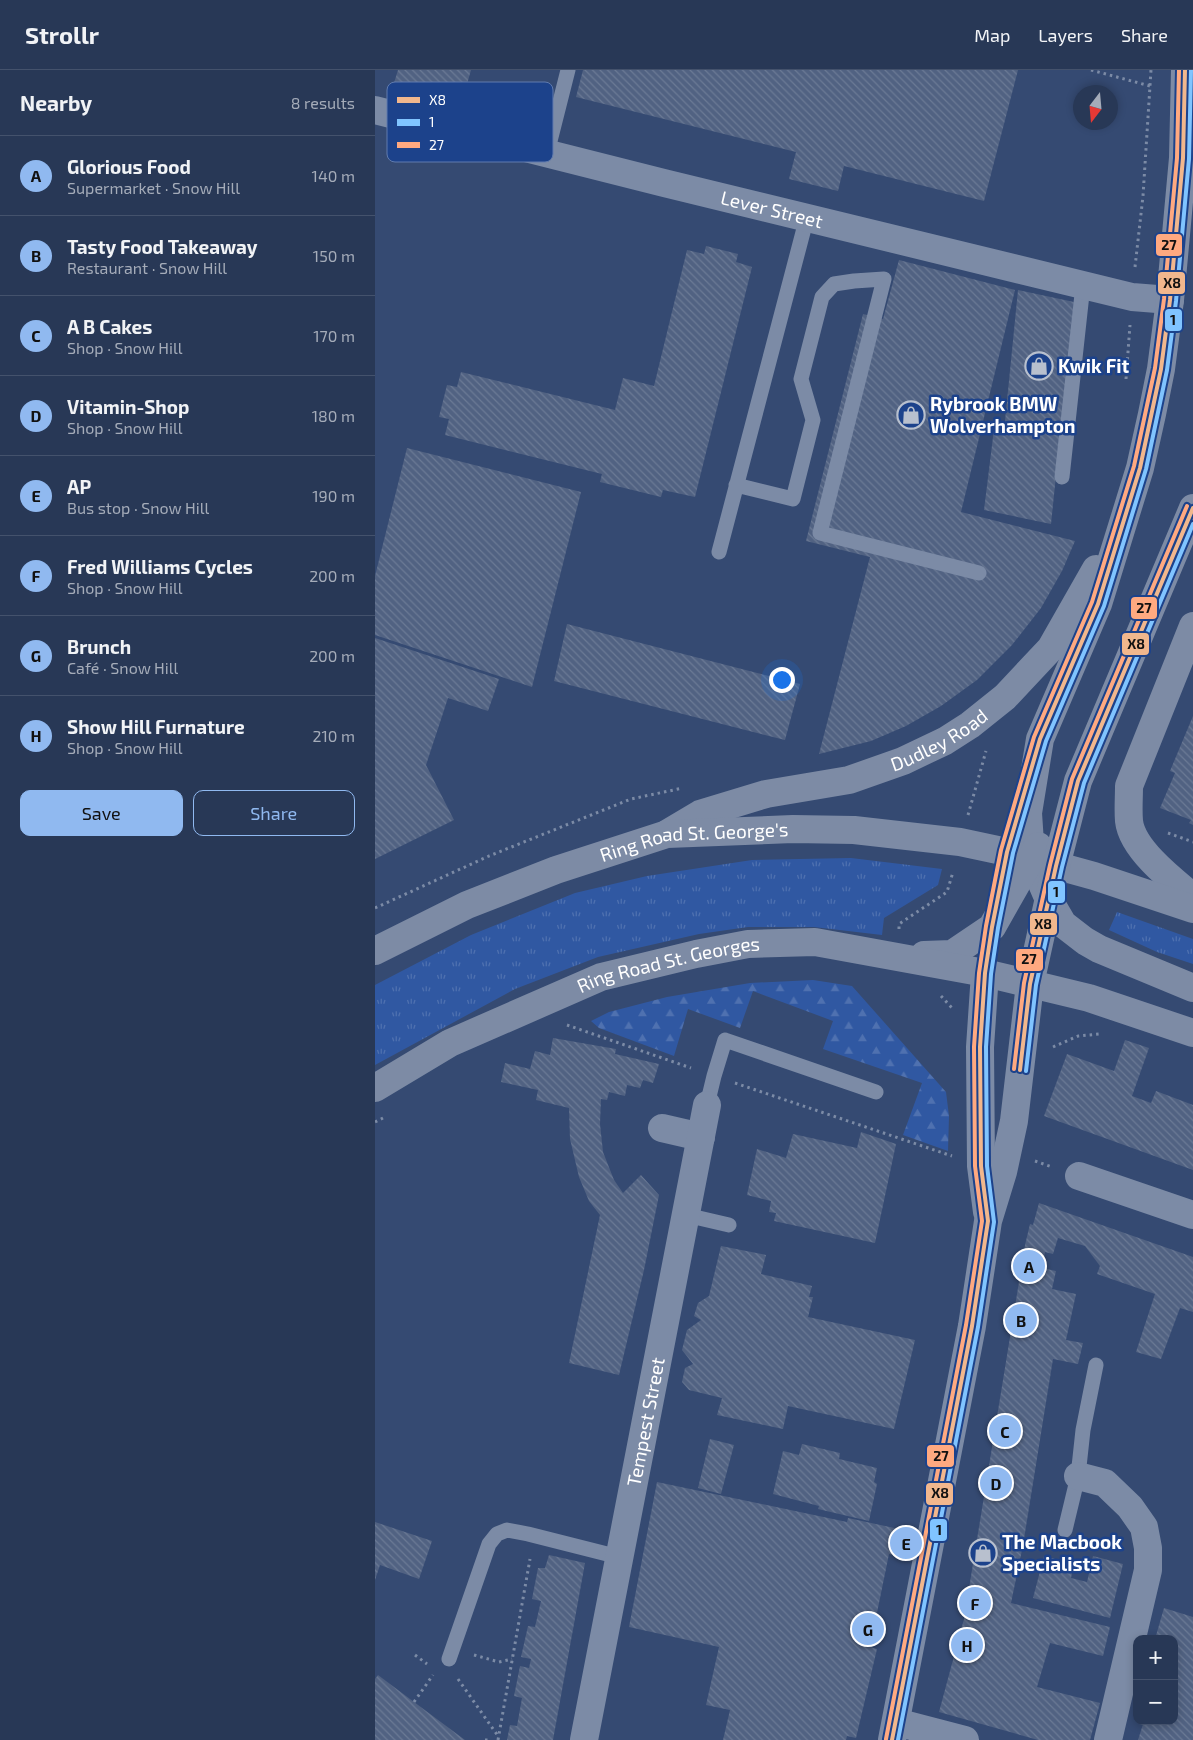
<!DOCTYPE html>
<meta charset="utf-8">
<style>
body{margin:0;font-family:"Exo 2",sans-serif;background:#344360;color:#f1f3f6}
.controls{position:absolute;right:15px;bottom:15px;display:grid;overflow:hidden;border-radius:10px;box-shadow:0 2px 8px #0003}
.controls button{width:45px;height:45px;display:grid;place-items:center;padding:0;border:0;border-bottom:1px solid #44526c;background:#283856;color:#f1f3f6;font:25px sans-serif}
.compass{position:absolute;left:698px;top:15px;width:45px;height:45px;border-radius:50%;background:#283856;box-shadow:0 2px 8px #0003;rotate:196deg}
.you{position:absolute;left:406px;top:609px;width:18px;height:18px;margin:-12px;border:4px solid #fff;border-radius:50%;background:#1a73e8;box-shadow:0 0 0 8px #1a73e833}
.badge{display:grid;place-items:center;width:32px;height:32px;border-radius:50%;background:#90b9f0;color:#111;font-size:16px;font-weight:700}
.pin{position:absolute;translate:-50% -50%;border:2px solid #fff;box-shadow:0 1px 5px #0006}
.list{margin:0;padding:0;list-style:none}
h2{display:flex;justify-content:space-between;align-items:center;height:65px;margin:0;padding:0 20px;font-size:21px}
h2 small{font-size:16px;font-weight:400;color:#a5acb9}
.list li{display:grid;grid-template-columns:32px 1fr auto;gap:15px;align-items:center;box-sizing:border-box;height:80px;padding:0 20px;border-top:1px solid #44526c}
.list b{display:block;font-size:19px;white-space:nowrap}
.list p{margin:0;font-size:16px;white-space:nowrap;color:#a5acb9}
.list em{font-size:16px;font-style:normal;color:#a5acb9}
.actions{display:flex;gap:10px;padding:15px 20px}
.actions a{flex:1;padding:11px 0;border:1px solid #90b9f0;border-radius:10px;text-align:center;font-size:18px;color:#90b9f0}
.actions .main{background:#90b9f0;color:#111}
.map{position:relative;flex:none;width:818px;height:1670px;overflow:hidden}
header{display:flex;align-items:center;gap:30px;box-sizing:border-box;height:70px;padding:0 25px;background:#283856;border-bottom:1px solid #44526c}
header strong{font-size:24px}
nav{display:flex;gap:28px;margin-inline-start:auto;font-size:18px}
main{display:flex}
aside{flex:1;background:#283856}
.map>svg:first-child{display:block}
.forest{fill:url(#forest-firs)}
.park{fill:url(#park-tufts)}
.building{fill:url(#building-back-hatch)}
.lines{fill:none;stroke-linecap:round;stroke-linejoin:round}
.path{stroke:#7c8ba6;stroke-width:3;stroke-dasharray:2.5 4;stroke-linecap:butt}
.lane{stroke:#7c8ba6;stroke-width:15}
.street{stroke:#7c8ba6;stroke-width:28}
.highway{stroke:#7d8ba5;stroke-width:28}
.bus-1-casing{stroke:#1c428b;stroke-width:8}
.bus-2-casing{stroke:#1c428b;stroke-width:8}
.bus-3-casing{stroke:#1c428b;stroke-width:8}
.bus-1{stroke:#f1b78d;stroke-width:4}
.bus-2{stroke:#80c4ff;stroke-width:4}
.bus-3{stroke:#ffa980;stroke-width:4}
.labels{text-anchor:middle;stroke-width:5;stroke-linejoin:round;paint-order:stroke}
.street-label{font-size:19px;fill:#fff;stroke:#1c428b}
.poi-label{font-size:19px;font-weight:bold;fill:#fff;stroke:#1c428b;text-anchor:start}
.key{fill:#1c428b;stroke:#607bae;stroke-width:1}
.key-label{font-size:14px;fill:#fff}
.line-badge{stroke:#1c428b;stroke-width:2}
.pale-badge-label{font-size:14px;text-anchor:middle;font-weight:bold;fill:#111}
</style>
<header>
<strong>Strollr</strong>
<nav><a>Map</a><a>Layers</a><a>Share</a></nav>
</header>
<main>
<aside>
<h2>Nearby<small>8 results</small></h2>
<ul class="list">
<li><span class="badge">A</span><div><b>Glorious Food</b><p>Supermarket · Snow Hill</p></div><em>140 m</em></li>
<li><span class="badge">B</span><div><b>Tasty Food Takeaway</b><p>Restaurant · Snow Hill</p></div><em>150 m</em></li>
<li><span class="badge">C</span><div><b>A B Cakes</b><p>Shop · Snow Hill</p></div><em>170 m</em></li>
<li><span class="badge">D</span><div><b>Vitamin-Shop</b><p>Shop · Snow Hill</p></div><em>180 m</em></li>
<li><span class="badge">E</span><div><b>AP</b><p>Bus stop · Snow Hill</p></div><em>190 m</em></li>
<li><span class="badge">F</span><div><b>Fred Williams Cycles</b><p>Shop · Snow Hill</p></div><em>200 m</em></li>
<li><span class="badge">G</span><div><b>Brunch</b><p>Café · Snow Hill</p></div><em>200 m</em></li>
<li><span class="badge">H</span><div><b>Show Hill Furnature</b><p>Shop · Snow Hill</p></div><em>210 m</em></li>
</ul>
<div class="actions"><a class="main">Save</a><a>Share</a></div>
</aside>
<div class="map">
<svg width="818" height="1670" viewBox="0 0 818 1670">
<defs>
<pattern id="forest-firs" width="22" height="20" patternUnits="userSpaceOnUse" patternTransform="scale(1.25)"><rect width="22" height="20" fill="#3058a2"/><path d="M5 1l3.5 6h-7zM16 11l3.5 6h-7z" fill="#4f71b0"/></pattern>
<pattern id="park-tufts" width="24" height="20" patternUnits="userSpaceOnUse" patternTransform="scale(1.25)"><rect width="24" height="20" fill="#3058a2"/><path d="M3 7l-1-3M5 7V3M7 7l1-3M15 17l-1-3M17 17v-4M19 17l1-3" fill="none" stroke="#4f71b0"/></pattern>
<pattern id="building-back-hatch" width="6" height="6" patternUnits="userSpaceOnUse" patternTransform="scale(1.25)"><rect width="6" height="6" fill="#516282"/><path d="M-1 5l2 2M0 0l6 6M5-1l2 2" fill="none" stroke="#6b7a95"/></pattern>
</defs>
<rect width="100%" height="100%" fill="#354a72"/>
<!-- forest -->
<path class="forest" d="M438 910 477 916 571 1022 574 1046 573 1081 528 1065 547 1013 448 979 458 951 378 921 365 958 313 939 299 986 224 958 216 951 234 942 292 927 375 913Z"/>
<!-- park -->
<path class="park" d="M476 788 567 799 563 815 509 848 507 865 439 857H373L324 864 223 887 140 919 0 995V915L96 865 200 823 272 806 377 790Z
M742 842 818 869V894L782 882 734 860Z"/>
<!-- building -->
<path class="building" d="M23 0H96L87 32 19 13Z
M208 0H643L609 131 469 96 463 121 414 109 421 82 201 27Z
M331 176 363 184 361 192 377 197 320 427 288 420 286 427 225 412 227 404 70 365 74 349 64 347 72 315 82 317 86 302 240 340 248 308 279 316 312 180 329 184Z
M524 190 640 220 586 442 700 471 687 501 666 538 637 575 602 610 566 636 531 656 496 671 444 684 495 487 431 471 488 244 508 249Z
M643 220 699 232 676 454 609 440 619 359 629 361Z
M32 378 206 422 157 617 0 565V506Z
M192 554 425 614 410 670 179 611Z
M0 568 124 609 113 641 73 628 51 695 79 750 0 789Z
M818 646V755L814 753 816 750 785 738 800 703 795 701Z
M178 968 241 979 240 984 284 994 278 1013 268 1010 265 1018 252 1015 250 1026 234 1022 232 1030 226 1029 225 1054 228 1082 239 1110 248 1123 266 1105 284 1125 269 1200 244 1305 194 1293 225 1145 214 1131 204 1107 195 1069 194 1038 161 1030 163 1020 126 1012 130 993 155 999 160 981 175 985Z
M750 970 774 978 757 1026 776 1033 781 1021 818 1035V1100L669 1046 692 984 739 1001Z
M486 1062 521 1074 500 1173 399 1151 401 1143 394 1142 396 1131 372 1125 382 1079 411 1088 418 1064 482 1078Z
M664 1133 818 1187V1242L805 1238 786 1289 761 1282 780 1224 722 1204 725 1196 710 1176 683 1168 678 1184 670 1182 667 1198 681 1201 677 1219 701 1224 691 1270 708 1273 703 1294 678 1289 648 1475 636 1533 735 1557 728 1586 675 1573 662 1617 725 1633 715 1670H663L564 1642 589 1549 650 1175 655 1154 658 1155Z
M346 1176 391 1185 386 1204 437 1216 434 1227H438L433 1247 540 1270 519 1359 413 1336 408 1359 342 1345 347 1328 314 1320 307 1312 310 1298 318 1294 307 1280 312 1260 326 1250 319 1246 323 1233 334 1226Z
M335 1369 359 1375 346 1424 323 1418Z
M427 1374 465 1383 464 1389 502 1398 499 1412 502 1414 494 1451 443 1439 444 1436 398 1424 408 1381 424 1385Z
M282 1412 472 1452 473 1448 524 1459 518 1485 514 1484 495 1577 502 1579 481 1668 472 1666 471 1670H348L355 1640 331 1635 344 1577 254 1557Z
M0 1452 57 1471 44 1509 5 1495 0 1510Z
M528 1462 537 1464 533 1484 524 1482Z
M174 1485 210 1493 178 1670H132L135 1655 142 1656 147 1628 139 1626 145 1596 154 1598 156 1589 146 1587 153 1556 160 1557 166 1531 157 1529 163 1498H170Z
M669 1486 699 1494 696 1508 712 1512 718 1486 748 1494 735 1548 658 1528Z
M789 1538 818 1547V1670H763L769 1651H799V1569H780Z
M3 1605 39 1632 90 1670H0V1609Z"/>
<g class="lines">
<!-- path -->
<path class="path" d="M716 0 775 16
M760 197 768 126 776 0
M751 309 755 255
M593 745 611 681
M793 763 818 772
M0 838 114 786 256 729 308 718
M524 859V854L572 822 578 802
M566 926 577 938
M192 955 316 998
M678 977 703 966 724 964
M360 1013 577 1086
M0 1052 8 1048
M660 1091 677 1097
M40 1585 52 1594
M99 1585 124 1592 137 1589
M83 1609 123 1666
M39 1632 58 1605
M110 1670H115
M123 1670 155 1489"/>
<!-- lane -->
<path class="lane" d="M172 83 193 0
M687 407 708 215
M361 415 418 429 438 350 426 309 447 227 459 214 479 211 509 209 445 463 604 503
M344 482 432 147
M332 1035 339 1006 350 970 501 1022
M311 1145 354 1155
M690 1460 703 1406 708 1360 721 1295
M74 1589 114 1474 122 1464 132 1460 153 1464 244 1487"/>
<!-- street -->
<g class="street">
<path id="s1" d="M0 40 289 113 757 227 795 230"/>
<path d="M610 903 605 977 606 1096 612 1142"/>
<path d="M287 1058 326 1067"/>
<path d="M704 1106 818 1145"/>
<path d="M703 1406 730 1413 755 1437 769 1457 773 1478V1500L733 1670"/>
<path d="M521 1652 590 1670"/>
<path id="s2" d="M209 1670 332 1035"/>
<path d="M517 1670 597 1256 613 1151 628 1102 639 1051 655 914"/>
</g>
<!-- highway -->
<g class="highway">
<path d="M810 0 808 88 795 230 786 299 777 344 765 398 723 534 665 669 653 743 656 788 674 830 688 854 710 871 724 879 818 918"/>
<path d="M818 556 754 716C754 728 753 740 754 751 757 779 797 810 818 827"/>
<path id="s3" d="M293 763 325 744 391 724 474 710 528 691 570 671 595 655 630 627 676 578 721 499"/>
<path id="s4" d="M0 881 92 835 181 800 292 764 418 759 479 760 585 772 632 782 719 806 818 839"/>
<path d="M549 885 577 884 617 857 663 776"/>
<path d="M655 914 681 796 703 711 818 438"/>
<path id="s5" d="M0 1018 75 973 226 907 321 884 373 874 440 872 610 903 714 928 818 963"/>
</g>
<!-- bus-1 casing -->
<g class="bus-1-casing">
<path id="bus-1" d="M645 1000 655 914 681 796 703 711 818 438
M517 1670 597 1256 613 1151 606 1096 605 977 610 903 617 857 632 782 665 669 723 534 765 398 786 299 795 230 808 88 810 0"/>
</g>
<!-- bus-2 casing -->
<g class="bus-2-casing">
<path id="bus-2" d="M651 1001 661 915 687 797 709 713 818 454
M523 1670 603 1257 619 1152 612 1096 611 977 616 904 623 858 638 783 671 671 729 536 771 399 792 300 801 231 814 89 816 0"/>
</g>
<!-- bus-3 casing -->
<g class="bus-3-casing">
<path id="bus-3" d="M639 999 649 913 675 795 697 709 812 436
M511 1669 591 1255 607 1151 600 1096 599 977 604 903 611 856 626 780 659 667 717 532 759 396 780 298 789 229 802 88 804 0"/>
</g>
<!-- bus-1 -->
<use href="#bus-1" class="bus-1"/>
<!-- bus-2 -->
<use href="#bus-2" class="bus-2"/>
<!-- bus-3 -->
<use href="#bus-3" class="bus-3"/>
</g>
<!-- icons -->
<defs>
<g id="shop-ring" transform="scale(1.4375)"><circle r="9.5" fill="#1c428b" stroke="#b8c0ce" stroke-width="1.5"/><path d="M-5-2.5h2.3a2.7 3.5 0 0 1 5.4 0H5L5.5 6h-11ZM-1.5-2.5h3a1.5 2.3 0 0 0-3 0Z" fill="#b8c0ce"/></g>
</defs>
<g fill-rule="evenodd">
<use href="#shop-ring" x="664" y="296"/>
<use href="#shop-ring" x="536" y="345"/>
<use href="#shop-ring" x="608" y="1483"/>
</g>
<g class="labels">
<!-- street labels -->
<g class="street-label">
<text dy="7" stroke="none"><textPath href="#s1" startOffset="409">Lever Street</textPath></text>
<text dy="7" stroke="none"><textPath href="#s3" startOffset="289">Dudley Road</textPath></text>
<text dy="7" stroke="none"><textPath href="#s4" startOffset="341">Ring Road St. George's</textPath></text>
<text dy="7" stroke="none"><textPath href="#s5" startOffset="321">Ring Road St. Georges</textPath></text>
<text dy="7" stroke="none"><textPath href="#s2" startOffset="324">Tempest Street</textPath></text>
</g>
<!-- poi labels -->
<g class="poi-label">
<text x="683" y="303">Kwik Fit</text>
<text x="555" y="341">Rybrook BMW<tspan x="555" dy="22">Wolverhampton</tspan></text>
<text x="627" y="1479">The Macbook<tspan x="627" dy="22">Specialists</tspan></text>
</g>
</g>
<!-- legend -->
<rect x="12" y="12" width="166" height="80" rx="8" class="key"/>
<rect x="22" y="27" width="23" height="6" fill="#f1b78d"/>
<rect x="22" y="49" width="23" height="7" fill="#80c4ff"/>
<rect x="22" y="72" width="23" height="6" fill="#ffa980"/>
<g class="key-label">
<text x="54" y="35">X8</text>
<text x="54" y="57">1</text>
<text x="54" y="80">27</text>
</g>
<g class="line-badge">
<rect x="780" y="163" width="28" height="24" rx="5" fill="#ffa980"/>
<rect x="782" y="201" width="29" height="24" rx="5" fill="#f1b78d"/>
<rect x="789" y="238" width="19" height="24" rx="5" fill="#80c4ff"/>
<rect x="755" y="526" width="28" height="24" rx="5" fill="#ffa980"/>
<rect x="746" y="562" width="29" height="24" rx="5" fill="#f1b78d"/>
<rect x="672" y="810" width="19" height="24" rx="5" fill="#80c4ff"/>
<rect x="654" y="842" width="29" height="24" rx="5" fill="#f1b78d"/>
<rect x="640" y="878" width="29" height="24" rx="5" fill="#ffa980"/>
<rect x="551" y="1374" width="29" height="24" rx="5" fill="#ffa980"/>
<rect x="550" y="1412" width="29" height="24" rx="5" fill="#f1b78d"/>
<rect x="554" y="1448" width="19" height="24" rx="5" fill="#80c4ff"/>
</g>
<g class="pale-badge-label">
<text x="794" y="180">27</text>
<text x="797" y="218">X8</text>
<text x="798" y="255">1</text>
<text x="769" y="543">27</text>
<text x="761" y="579">X8</text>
<text x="681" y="827">1</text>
<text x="668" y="859">X8</text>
<text x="654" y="894">27</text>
<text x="566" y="1391">27</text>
<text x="565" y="1428">X8</text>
<text x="564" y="1465">1</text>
</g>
</svg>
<div class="controls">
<button>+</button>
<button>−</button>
</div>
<svg class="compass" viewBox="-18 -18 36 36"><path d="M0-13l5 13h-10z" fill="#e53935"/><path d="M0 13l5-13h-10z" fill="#a5acb9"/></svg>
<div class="you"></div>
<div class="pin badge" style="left:654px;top:1196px">A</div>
<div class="pin badge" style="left:646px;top:1250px">B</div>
<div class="pin badge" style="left:630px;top:1361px">C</div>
<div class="pin badge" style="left:621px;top:1413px">D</div>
<div class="pin badge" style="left:531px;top:1473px">E</div>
<div class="pin badge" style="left:600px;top:1533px">F</div>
<div class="pin badge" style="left:493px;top:1559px">G</div>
<div class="pin badge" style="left:592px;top:1575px">H</div>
</div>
</main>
